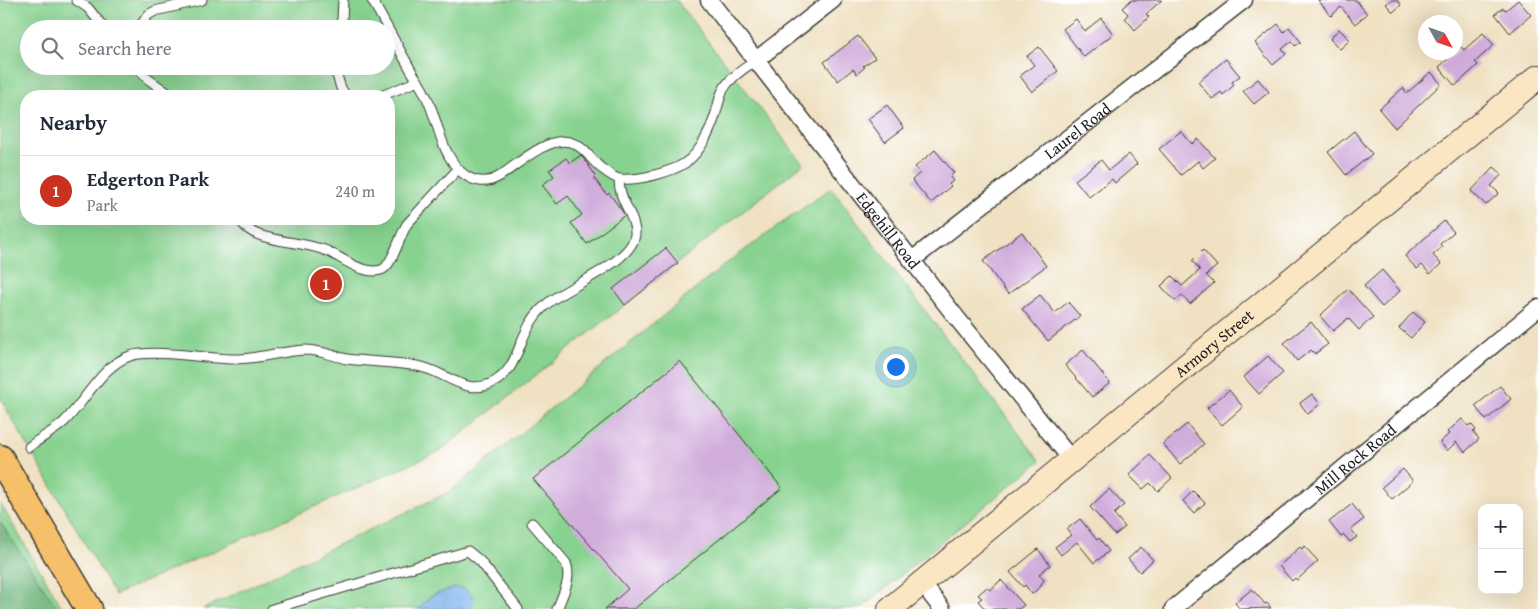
<!DOCTYPE html>
<meta charset="utf-8">
<style>
body{margin:0;font-family:"Gentium Book Plus",serif;background:#f6f6f7;color:#1f2937}
.controls{position:absolute;right:15px;bottom:15px;display:grid;overflow:hidden;border-radius:10px;box-shadow:0 5px 20px #0002}
.controls button{width:45px;height:45px;display:grid;place-items:center;padding:0;border:0;border-bottom:1px solid #e0e1e3;background:#fff;color:#1f2937;font:25px sans-serif}
.compass{position:absolute;left:1418px;top:15px;width:45px;height:45px;border-radius:50%;background:#fff;box-shadow:0 5px 20px #0002;rotate:130deg}
.you{position:absolute;left:895px;top:366px;width:18px;height:18px;margin:-12px;border:4px solid #fff;border-radius:50%;background:#1a73e8;box-shadow:0 0 0 8px #1a73e833}
.badge{display:grid;place-items:center;width:32px;height:32px;border-radius:50%;background:#c8321e;color:#fff;font-size:16px;font-weight:700}
.pin{position:absolute;translate:-50% -50%;border:2px solid #fff;box-shadow:0 1px 5px #0006}
.list{margin:0;padding:0;list-style:none}
h2{display:flex;justify-content:space-between;align-items:center;height:65px;margin:0;padding:0 20px;font-size:21px}
h2 small{font-size:16px;font-weight:400;color:#747a83}
.list li{display:grid;grid-template-columns:32px 1fr auto;gap:15px;align-items:center;box-sizing:border-box;height:70px;padding:0 20px;border-top:1px solid #e0e1e3}
.list b{display:block;font-size:19px;white-space:nowrap}
.list p{margin:0;font-size:16px;white-space:nowrap;color:#747a83}
.list em{font-size:16px;font-style:normal;color:#747a83}
.icon{flex:none;width:28px;height:28px;fill:none;stroke:currentColor;stroke-width:2;stroke-linecap:round;stroke-linejoin:round}
.map{position:relative;flex:none;width:1538px;height:609px;overflow:hidden}
.search{position:absolute;background:#fff;box-shadow:0 5px 20px #0002;left:20px;top:20px;width:375px;height:55px;display:flex;align-items:center;gap:12px;box-sizing:border-box;padding:0 18px;border-radius:28px;color:#747a83;font-size:19px}
.panel{position:absolute;background:#fff;box-shadow:0 5px 20px #0002;left:20px;top:90px;width:375px;height:135px;border-radius:20px}
.map>svg:first-child{display:block}
.green{fill:#87d28f;stroke:#527756;fill-rule:evenodd}
.forest{fill:#6db47a;stroke:#44684b}
.water{fill:#7cb2ea;stroke:#4c6783}
.building{fill:#d1addc}
.lines{fill:none;stroke-linecap:round;stroke-linejoin:round}
.lane-casing{stroke:#3c3a35;stroke-width:11}
.street-casing{stroke:#3c3a35;stroke-width:19}
.secondary-casing{stroke:#3c3a35;stroke-width:26}
.primary-casing{stroke:#3c3a35;stroke-width:29}
.lane{stroke:#fff;stroke-width:9}
.street{stroke:#fff;stroke-width:16}
.secondary{stroke:#fbe6c4;stroke-width:24}
.primary{stroke:#f6c06b;stroke-width:26}
.labels{text-anchor:middle;stroke-width:4;stroke-linejoin:round;paint-order:stroke}
.street-label{font-size:16px;fill:#1c1c1c;stroke:#fff}
</style>
<div class="map">
<svg width="1538" height="609" viewBox="0 0 1538 609">
<rect width="100%" height="100%" fill="#fff"/>
<filter id="ink" filterUnits="userSpaceOnUse"><feTurbulence type="fractalNoise" baseFrequency=".02" numOctaves="2"/><feDisplacementMap in="SourceGraphic" scale="10" xChannelSelector="R" yChannelSelector="G"/><feConvolveMatrix kernelMatrix="1 2 1 2 8 2 1 2 1" color-interpolation-filters="sRGB"/></filter>
<filter id="wash" filterUnits="userSpaceOnUse"><feTurbulence type="fractalNoise" baseFrequency=".0096" numOctaves="4" result="noise"/><feDisplacementMap in="SourceGraphic" scale="20" xChannelSelector="R" yChannelSelector="G"/><feGaussianBlur stdDeviation="1.12" result="paint"/><feColorMatrix in="noise" values="0 0 0 0 0 0 0 0 0 0 0 0 0 0 0 0 0 1.4 0 .05"/><feComposite in="paint" operator="in"/></filter>
<g filter="url(#wash)">
<rect width="100%" height="100%" fill="#efe1c2"/>
<!-- green -->
<path class="green" d="M0 0H676L803 164 440 451 115 595 0 398ZM29 29H386V66H29ZM26 96H389V219H26Z
M831 188 1040 461 860 609H203L451 491 727 263Z
M0 503 63 609H0Z"/>
<!-- forest -->
<path class="forest" d="M0 522 58 609H0Z"/>
<!-- water -->
<path class="water" d="M454 588C464 587 472 591 474 602L468 609H418L431 596Z"/>
<g id="blocks">
<!-- building -->
<path class="building" d="M1131 0H1162L1146 14 1149 17 1135 30 1125 18 1128 14 1122 8Z
M1318 0H1356L1367 14 1355 24 1341 7 1331 16Z
M1391 0H1397L1401 5 1393 12 1386 4Z
M1518 0 1531 15 1510 33 1495 14 1503 8 1506 10Z
M1101 18 1113 34 1084 57 1063 29 1076 19 1085 31Z
M1278 24 1284 32 1289 27 1301 42 1295 46 1292 41 1282 49 1286 54 1273 65 1255 43Z
M1339 29 1350 40 1340 49 1330 39Z
M1483 33 1494 45 1475 62 1478 65 1455 86 1439 67 1461 47 1464 50Z
M858 36 875 58 863 66 865 67 857 74 853 69 838 81 824 62Z
M1039 47 1058 71 1032 92 1020 76 1034 65 1027 56Z
M1226 59 1240 76 1232 82 1234 85 1223 95 1221 92 1212 99 1198 82Z
M1431 72 1441 84 1395 128 1379 109 1403 88 1407 93Z
M1258 79 1269 92 1254 104 1243 91Z
M887 105 904 128 885 142 868 119Z
M1181 131 1192 144 1198 139 1215 158 1203 168 1198 161 1181 175 1159 149Z
M1354 131 1372 154 1346 175 1328 152Z
M935 150 954 173 950 177 953 181 949 184 951 186 931 203 912 180 920 173 915 167Z
M1129 154 1137 164 1115 183 1112 179 1089 197 1075 180 1101 160 1109 170Z
M581 155 596 176 594 178 607 195 609 193 625 215 587 244 571 223 582 215 568 196 557 204 542 185 554 176 549 170 566 158 570 163Z
M1494 167 1502 174 1491 186 1499 193 1486 205 1471 191Z
M1444 221 1454 232 1440 244 1442 247 1433 255 1441 264 1430 274 1422 265 1417 269 1405 256Z
M1022 232 1046 266 1008 294 983 261Z
M666 248 678 263 625 305 613 289Z
M1203 250 1217 266 1206 275 1214 283 1190 304 1182 295 1175 301 1161 286 1172 276 1182 286 1200 270 1192 261Z
M1382 270 1400 291 1382 307 1364 286Z
M1348 289 1373 317 1359 330 1348 318 1333 331 1320 316Z
M1040 295 1055 313 1068 302 1080 316 1048 341 1022 309Z
M1413 312 1425 322 1411 338 1399 328Z
M1311 322 1328 344 1315 354 1311 350 1297 361 1284 343Z
M1083 350 1110 383 1092 397 1065 365Z
M1268 356 1283 373 1259 394 1244 377Z
M680 361 782 488 634 609H605L628 589 533 479Z
M1500 386 1511 399 1486 420 1475 406Z
M1229 390 1243 407 1222 425 1207 408Z
M1312 394 1320 404 1308 414 1300 403Z
M1462 419 1468 426 1471 424 1476 430 1473 432 1479 439 1465 452 1456 442 1447 451 1440 442 1449 434 1447 432Z
M1187 424 1204 444 1180 464 1163 444Z
M1150 455 1172 478 1158 491 1150 483 1143 489 1129 475Z
M1403 469 1413 481 1392 499 1382 487Z
M1109 489 1124 505 1114 514 1125 527 1115 535 1090 507Z
M1193 491 1205 503 1194 513 1183 501Z
M1352 504 1364 519 1351 529 1357 537 1350 542 1344 535 1341 537 1329 522Z
M1080 519 1097 540 1099 538 1109 551 1094 563 1077 542 1061 555 1055 547 1071 535 1067 529Z
M1304 546 1318 561 1297 580 1295 578 1292 581 1279 566 1300 547 1302 549Z
M1141 547 1153 560 1140 572 1128 559Z
M1038 549 1050 565 1039 574 1044 580 1041 584 1042 585 1032 594 1025 585 1023 587 1010 572Z
M1001 580 1024 605 1019 609H985L978 601 982 598 978 595 987 587 990 590Z
M1252 589 1265 604 1267 603 1271 608 1240 609 1235 603Z"/>
</g>
</g>
<g filter="url(#ink)">
<use href="#blocks" fill-opacity="0" stroke="#3c3a35" stroke-width="1"/>
<g class="lines">
<!-- lane casing -->
<g class="lane-casing">
<path id="lane" d="M76 0 88 8 105 29
M372 0C384 21 395 42 407 63 412 73 419 82 424 92 438 117 439 150 460 171 472 182 486 185 500 176 518 164 548 136 570 142 584 146 590 159 601 168 607 172 613 178 620 179 637 181 672 172 685 163 700 153 710 132 715 116 718 107 719 98 723 90 730 77 744 69 756 60
M138 29 148 15 155 11 202 0
M337 29 342 20 343 0
M136 66 148 79 172 96
M334 66 341 88 346 96
M381 96 418 81
M239 219C244 226 250 232 259 235 281 243 305 242 327 251 343 258 362 275 381 270 392 267 400 235 407 224L458 169
M29 447C40 438 53 432 64 422 84 403 102 365 130 356 153 349 205 358 231 359 256 360 280 351 305 350 320 350 333 356 347 359 370 362 394 362 417 366 445 370 465 398 494 382 513 372 517 351 525 334 530 322 538 311 548 303 568 286 638 260 635 231 633 211 619 202 619 179
M532 523 566 563C572 579 563 594 557 609
M272 609 468 551 480 561 518 609"/>
</g>
<!-- street casing -->
<g class="street-casing">
<g id="street">
<path id="s1" d="M709 0 956 317 1071 459"/>
<path d="M756 60 833 0"/>
<path id="s2" d="M912 260 1244 0"/>
<path d="M922 583 942 609"/>
<path id="s3" d="M1173 609 1538 308"/>
</g>
</g>
<!-- secondary casing -->
<g class="secondary-casing">
<g id="secondary">
<path id="s4" d="M890 609 1538 77"/>
</g>
</g>
<!-- primary casing -->
<g class="primary-casing">
<path id="primary" d="M0 458 89 609"/>
</g>
<!-- lane -->
<use href="#lane" class="lane"/>
<!-- street -->
<use href="#street" class="street"/>
<!-- secondary -->
<use href="#secondary" class="secondary"/>
<!-- primary -->
<use href="#primary" class="primary"/>
</g>
</g>
<g class="labels">
<!-- street labels -->
<g class="street-label">
<text dy="6" stroke="none"><textPath href="#s2" startOffset="210">Laurel Road</textPath></text>
<text dy="6" stroke="none"><textPath href="#s1" startOffset="292">Edgehill Road</textPath></text>
<text dy="6" stroke="none"><textPath href="#s4" startOffset="419">Armory Street</textPath></text>
<text dy="6" stroke="none"><textPath href="#s3" startOffset="236">Mill Rock Road</textPath></text>
</g>
</g>
</svg>
<div class="controls">
<button>+</button>
<button>−</button>
</div>
<svg class="compass" viewBox="-18 -18 36 36"><path d="M0-13l5 13h-10z" fill="#e53935"/><path d="M0 13l5-13h-10z" fill="#747a83"/></svg>
<div class="you"></div>
<div class="pin badge" style="left:326px;top:284px">1</div>
<div class="search"><svg class="icon" aria-label="search" viewBox="0 0 24 24"><circle cx="10" cy="10" r="6"/><path d="M15 15l6 6"/></svg>Search here</div>
<section class="panel">
<h2>Nearby<small></small></h2>
<ul class="list">
<li><span class="badge">1</span><div><b>Edgerton Park</b><p>Park</p></div><em>240 m</em></li>
</ul>
</section>
</div>
